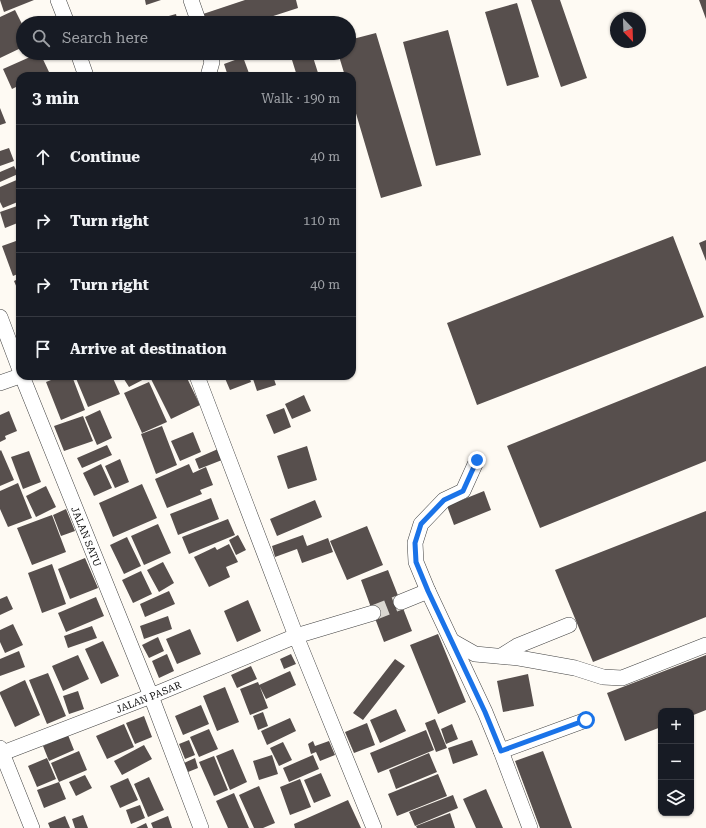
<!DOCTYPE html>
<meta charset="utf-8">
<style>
body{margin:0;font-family:"Roboto Serif",serif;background:#242831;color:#f1f3f6}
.controls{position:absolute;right:12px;bottom:12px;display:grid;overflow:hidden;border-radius:8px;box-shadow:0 1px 3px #0004}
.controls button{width:36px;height:36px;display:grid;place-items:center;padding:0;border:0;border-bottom:1px solid #363941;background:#171b24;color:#f1f3f6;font:20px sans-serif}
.compass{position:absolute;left:610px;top:12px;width:36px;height:36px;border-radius:50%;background:#171b24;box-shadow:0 1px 3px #0004;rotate:157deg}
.stop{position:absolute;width:12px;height:12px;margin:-9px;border:3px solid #1a73e8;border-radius:50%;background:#fff}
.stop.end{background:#1a73e8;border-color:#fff;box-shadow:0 1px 4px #0008}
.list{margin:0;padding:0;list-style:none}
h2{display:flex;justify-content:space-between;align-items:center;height:52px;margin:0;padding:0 16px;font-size:17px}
h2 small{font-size:13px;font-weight:400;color:#9ea1a6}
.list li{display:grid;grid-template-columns:26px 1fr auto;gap:12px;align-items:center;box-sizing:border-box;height:64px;padding:0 16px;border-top:1px solid #363941}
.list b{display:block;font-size:15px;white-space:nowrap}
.list em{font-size:13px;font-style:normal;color:#9ea1a6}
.icon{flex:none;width:22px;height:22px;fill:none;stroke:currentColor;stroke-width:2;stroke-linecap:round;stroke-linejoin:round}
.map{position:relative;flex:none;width:706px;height:828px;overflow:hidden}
.search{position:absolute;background:#171b24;box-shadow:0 1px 3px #0004;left:16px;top:16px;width:340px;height:44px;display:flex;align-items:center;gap:10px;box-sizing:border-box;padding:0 14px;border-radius:22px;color:#9ea1a6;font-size:15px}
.panel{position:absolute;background:#171b24;box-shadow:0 1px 3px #0004;left:16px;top:72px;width:340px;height:308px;border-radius:12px}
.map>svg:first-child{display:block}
.building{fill:#574f4d}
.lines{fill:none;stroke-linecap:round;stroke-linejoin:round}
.minor-tunnel{stroke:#dad7d1;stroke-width:15;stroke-dasharray:15 8;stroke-linecap:butt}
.minor-casing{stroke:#424242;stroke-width:16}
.minor{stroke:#fff;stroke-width:15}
.route{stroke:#1a73e8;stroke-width:5}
.labels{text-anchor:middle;stroke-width:4;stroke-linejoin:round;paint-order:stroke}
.street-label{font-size:10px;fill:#0f0f0f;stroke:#fff}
</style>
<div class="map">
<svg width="706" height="828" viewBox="0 0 706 828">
<rect width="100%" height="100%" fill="#fefaf3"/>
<!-- building -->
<path class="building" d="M0 0H34L4 12Z
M145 0H161L146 5Z
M245 0H296L298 8 252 23H206L203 14Z
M531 0H560L587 78 561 87Z
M699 0H706V19Z
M517 3 539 77 507 86 485 12Z
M15 10 23 26V47L0 58V17Z
M176 14 178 23H159L158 19Z
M448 30 481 155 436 166 403 42Z
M376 33 422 186 381 198 352 100V76H345L338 53H349V40Z
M39 53H40L49 72 40 76H20V85L12 89 3 69Z
M312 54 319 76H297L292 60Z
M243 57 250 76H228L224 64Z
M0 108 6 123 0 125Z
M9 148 14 161 0 166V151Z
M14 166 18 174 0 182V172Z
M19 179 20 201 3 208 0 202V187Z
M20 205V222L5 228 0 212Z
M673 236 704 317 477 405 447 323Z
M706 240V261L699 243Z
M16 241 20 251V273L13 276 2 246Z
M20 278V295L14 281Z
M706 366V461L540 528 507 446Z
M61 376H72L85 410 61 420 46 382Z
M75 376H112L120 394 88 407Z
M122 376H150L129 387Z
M158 376H186L200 405 171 419 151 379Z
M224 376H249L251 382 230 390Z
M252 376H273L276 385 257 391Z
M149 382 167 422 142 433 124 393Z
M304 395 311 411 292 419 285 404Z
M284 408 291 427 274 434 266 415Z
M100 410 112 438 97 445 85 417Z
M9 411 17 431 5 436 6 439 0 442V415Z
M83 416 93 441 64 451 54 426Z
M162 426 177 465 156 474 141 434Z
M193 432 201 452 180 461 171 441Z
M107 445 112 455 82 468 77 458Z
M307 446 317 480 288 489 277 456Z
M218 449 222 460 199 469 195 459Z
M1 450 14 480 0 486V451Z
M29 451 41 482 23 489 11 457Z
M120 459 129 482 115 488 105 466Z
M101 464 112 488 94 496 83 473Z
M189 464 193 473 206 467 213 485 200 490 202 494 167 508 155 479Z
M18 483 32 518 8 527 0 509V491Z
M142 484 157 518 113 537 99 503Z
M46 486 56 507 36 517 26 496Z
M484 491 491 510 454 525 447 506Z
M211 498 219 519 178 535 170 514Z
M315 500 322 517 277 536 270 519Z
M66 509 75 531 61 536 53 515Z
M706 511V617L593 662 555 570Z
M52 515 66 552 32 565 17 528Z
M228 519 235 535 189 554 182 537Z
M158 524 171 553 144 565 131 536Z
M367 526 383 565 347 580 330 541Z
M238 535 246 550 236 555 229 540Z
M303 535 307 546 328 538 333 552 302 563 297 549 275 557 272 546Z
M127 537 141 566 124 574 110 545Z
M229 544 238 562 226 567 230 577 209 587 194 557 215 547 217 550Z
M85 558 98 588 70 599 58 569Z
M163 562 174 583 159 592 147 570Z
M52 564 66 604 42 613 28 573Z
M388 570 412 631 384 642 373 613 361 580Z
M141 571 152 594 133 603 122 580Z
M169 591 175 604 145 617 140 604Z
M7 596 13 609 0 615V599Z
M96 597 104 616 66 632 58 613Z
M248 600 261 631 237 642 224 611Z
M168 616 172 629 144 639 140 626Z
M13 624 23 645 5 653 0 642V630Z
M92 626 97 638 68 648 64 636Z
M190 629 201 654 177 664 166 639Z
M438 634 466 702 438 714 410 645Z
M158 637 164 651 149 658 142 645Z
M103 641 119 676 101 684 85 649Z
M19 651 25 667 0 676V659Z
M167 654 174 671 159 678 152 661Z
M291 654 296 664 284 669 280 659Z
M78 655 89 679 63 691 52 666Z
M706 655V710L691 716V711H661V727L625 741 607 693Z
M395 659 405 666 363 720 353 713Z
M251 666 257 679 237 688 231 675Z
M290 671 296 685 266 699 259 685Z
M48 673 66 716 47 724 29 680Z
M528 674 534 706 503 712 497 681Z
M25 680 40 715 15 727 0 694V692Z
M258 682 268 708 250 715 240 689Z
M225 687 239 722 217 731 203 696Z
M78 691 84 709 69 714 63 696Z
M201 705 209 724 183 735 175 716Z
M396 709 406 731 380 743 370 720Z
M263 712 268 726 258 730 253 716Z
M144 716 152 737 135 744 126 723Z
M290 718 296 731 267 745 261 731Z
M435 719 447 748 436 752 425 723Z
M367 723 375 745 354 753 345 732Z
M124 724 134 747 107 759 96 736Z
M452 724 458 739 446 744 441 729Z
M209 729 218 749 199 757 190 737Z
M426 730 434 750 378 773 370 753Z
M68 735 74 750 49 761 43 746Z
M189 740 195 755 185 759 179 744Z
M472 740 478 755 453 764 448 748Z
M313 741 315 746 329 741 335 755 320 761 316 752 311 754 308 744Z
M283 742 292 760 279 766 270 748Z
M144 745 152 759 122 775 114 761Z
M233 749 247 782 230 790 216 756Z
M79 751 87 770 59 782 51 763Z
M543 751 572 828H540L515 761Z
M429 753 437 772 396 789 389 770Z
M272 755 278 774 259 780 253 761Z
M313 755 319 769 289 782 283 768Z
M214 756 228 790 214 796 199 762Z
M47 758 56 779 37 787 28 766Z
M195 758 198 768 188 772 184 763Z
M321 773 331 796 314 803 304 780Z
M438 774 447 796 397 816 388 794Z
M85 775 92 788 76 796 69 782Z
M149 777 164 810 148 817 134 784Z
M128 778 138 800 120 808 110 786Z
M300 779 311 807 290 815 280 787Z
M59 782 66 799 44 808 37 790Z
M259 786 275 823 263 828H254L239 795Z
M486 789 503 828H476L463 799Z
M234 793 249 828H228L216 801Z
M453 795 458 808 415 826 409 812Z
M348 800 361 828H295L294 824Z
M140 805 145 818 131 824 126 810Z
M450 813 455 828H417L416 826Z
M83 815 88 828H75L72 819Z
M65 816 70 828H50L48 823Z
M168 816 172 828H153L151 823Z
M146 823 148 828H136Z"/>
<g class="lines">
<!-- minor-tunnel -->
<path class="minor-tunnel" d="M373 613 401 602"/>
<!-- minor casing -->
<g class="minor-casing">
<g id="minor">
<path d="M58 0 67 23"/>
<path d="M191 0 199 23"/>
<path d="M78 53 86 76"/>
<path d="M208 76 212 62 209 53"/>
<path d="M0 317 20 370"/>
<path id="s1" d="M22 376 151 696 201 828"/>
<path d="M197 376 296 636 374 828"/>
<path d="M0 383 20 376"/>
<path d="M428 591 416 562 415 543 421 524 444 500 463 491 477 460"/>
<path d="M401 602 428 591 485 712 501 751 530 828"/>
<path d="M452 641 475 654 519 658 575 668 603 677 622 678 706 645"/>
<path d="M501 656 517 646 569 625"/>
<path d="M0 748 32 828"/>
<path d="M501 751 586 720"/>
<path id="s2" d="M0 754 151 696 296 636 373 613"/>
</g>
</g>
<!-- minor -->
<use href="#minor" class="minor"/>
</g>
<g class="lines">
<!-- route -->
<path class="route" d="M477 460 463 491 444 500 421 524 415 543 416 562 428 591 485 712 501 751 586 720"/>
</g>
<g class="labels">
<!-- street labels -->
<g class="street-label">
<text dy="4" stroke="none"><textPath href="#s1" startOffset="173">JALAN SATU</textPath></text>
<text dy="4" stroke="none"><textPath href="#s2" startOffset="159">JALAN PASAR</textPath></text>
</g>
</g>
</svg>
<div class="controls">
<button>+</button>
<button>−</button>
<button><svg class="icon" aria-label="layers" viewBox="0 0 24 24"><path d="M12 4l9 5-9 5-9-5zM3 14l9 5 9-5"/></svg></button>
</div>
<svg class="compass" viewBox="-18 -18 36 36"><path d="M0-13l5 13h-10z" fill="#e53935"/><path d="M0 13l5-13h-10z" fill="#9ea1a6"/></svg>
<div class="stop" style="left:586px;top:720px"></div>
<div class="stop end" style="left:477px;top:460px"></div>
<div class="search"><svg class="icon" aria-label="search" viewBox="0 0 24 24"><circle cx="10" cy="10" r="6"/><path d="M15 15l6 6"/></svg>Search here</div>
<section class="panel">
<h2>3 min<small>Walk · 190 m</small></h2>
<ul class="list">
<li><svg class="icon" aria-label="ahead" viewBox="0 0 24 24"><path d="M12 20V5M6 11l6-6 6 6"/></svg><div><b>Continue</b></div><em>40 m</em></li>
<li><svg class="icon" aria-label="right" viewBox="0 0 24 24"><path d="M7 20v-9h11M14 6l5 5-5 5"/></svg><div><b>Turn right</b></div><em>110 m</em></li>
<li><svg class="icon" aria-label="right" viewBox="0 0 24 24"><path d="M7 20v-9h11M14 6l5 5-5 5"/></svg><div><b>Turn right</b></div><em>40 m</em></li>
<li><svg class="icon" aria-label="arrive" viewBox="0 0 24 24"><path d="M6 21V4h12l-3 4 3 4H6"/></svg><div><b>Arrive at destination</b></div></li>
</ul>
</section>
</div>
